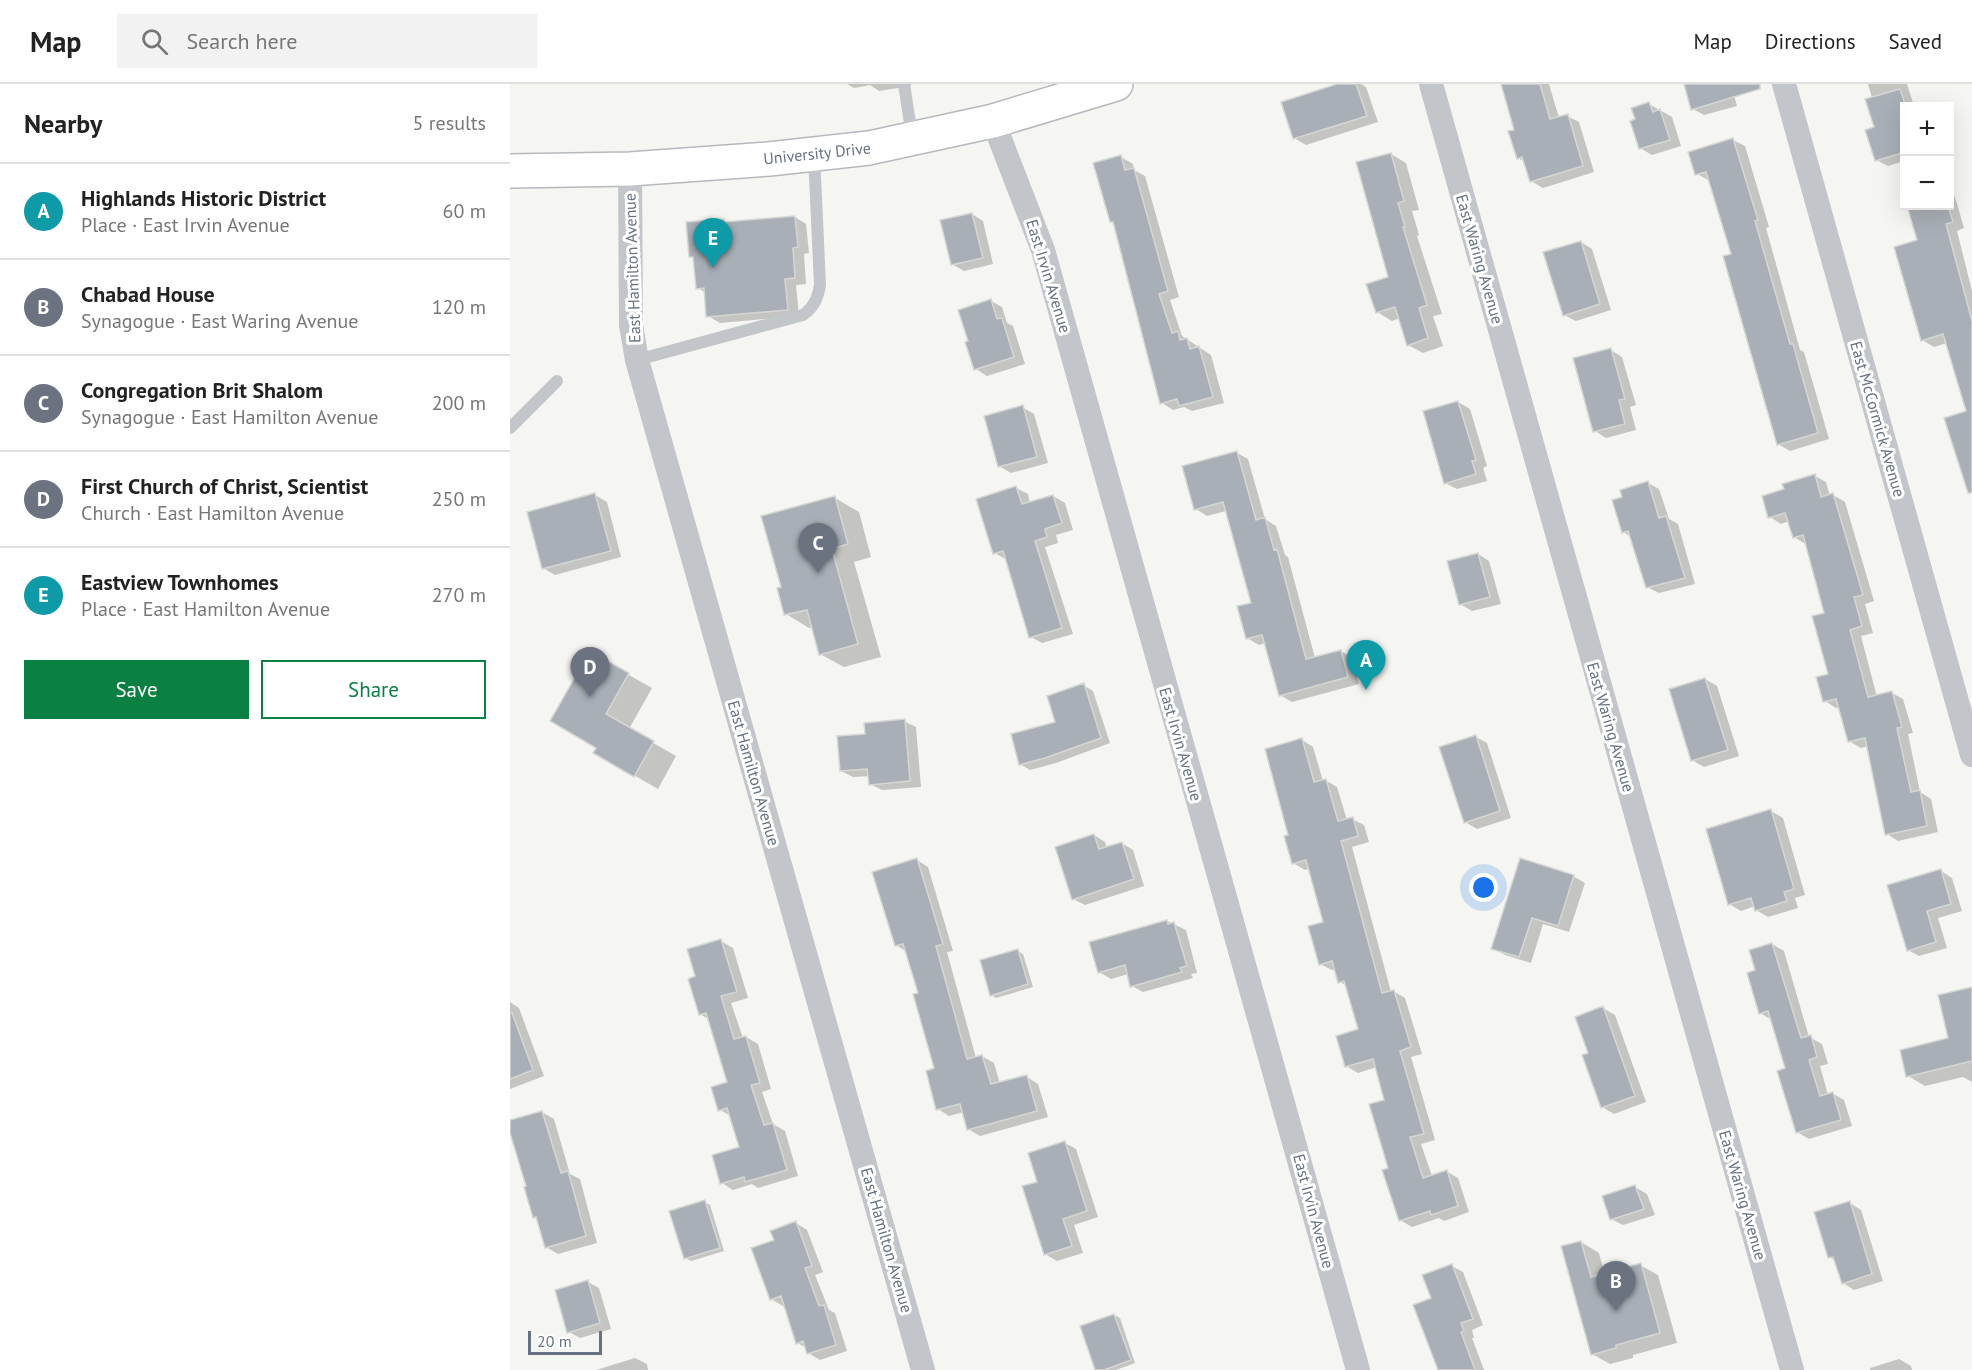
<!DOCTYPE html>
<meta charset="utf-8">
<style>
body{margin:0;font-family:"PT Sans",sans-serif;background:#f2f2f2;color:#222}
.controls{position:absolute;right:18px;top:18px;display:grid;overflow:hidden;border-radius:0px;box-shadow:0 6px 24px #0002}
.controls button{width:54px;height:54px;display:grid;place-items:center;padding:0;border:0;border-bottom:2px solid #e0e0e0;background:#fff;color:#222;font:30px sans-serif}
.scale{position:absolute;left:18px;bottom:15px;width:74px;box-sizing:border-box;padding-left:6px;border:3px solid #647283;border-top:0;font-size:16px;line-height:21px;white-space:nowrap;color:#647283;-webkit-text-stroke:4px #fff;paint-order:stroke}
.you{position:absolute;left:974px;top:804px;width:21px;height:21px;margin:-15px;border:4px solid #fff;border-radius:50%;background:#1a73e8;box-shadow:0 0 0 9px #1a73e833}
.badge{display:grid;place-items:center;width:39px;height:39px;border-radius:50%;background:#0b8043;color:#fff;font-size:20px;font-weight:700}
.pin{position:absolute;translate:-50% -50px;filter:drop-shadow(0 2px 3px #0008)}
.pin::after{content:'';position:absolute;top:32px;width:21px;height:18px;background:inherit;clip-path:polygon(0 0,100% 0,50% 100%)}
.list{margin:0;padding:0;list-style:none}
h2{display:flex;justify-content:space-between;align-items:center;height:78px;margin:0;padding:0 24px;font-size:26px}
h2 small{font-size:20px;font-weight:400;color:#767676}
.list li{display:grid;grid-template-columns:39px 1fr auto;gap:18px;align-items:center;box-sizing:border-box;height:96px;padding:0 24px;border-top:2px solid #e0e0e0}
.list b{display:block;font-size:22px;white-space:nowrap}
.list p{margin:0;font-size:20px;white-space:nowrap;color:#767676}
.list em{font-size:20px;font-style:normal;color:#767676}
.actions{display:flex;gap:12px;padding:18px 24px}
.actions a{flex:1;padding:14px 0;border:2px solid #0b8043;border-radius:0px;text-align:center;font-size:21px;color:#0b8043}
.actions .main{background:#0b8043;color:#fff}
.icon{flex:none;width:33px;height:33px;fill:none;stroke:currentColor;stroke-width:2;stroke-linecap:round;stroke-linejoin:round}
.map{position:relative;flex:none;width:1462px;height:1286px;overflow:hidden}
header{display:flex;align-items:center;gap:36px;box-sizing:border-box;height:84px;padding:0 30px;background:#fff;border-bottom:2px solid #e0e0e0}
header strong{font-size:28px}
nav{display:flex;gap:33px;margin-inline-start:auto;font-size:21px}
.search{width:420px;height:54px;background:#f2f2f2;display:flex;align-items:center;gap:15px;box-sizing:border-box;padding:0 21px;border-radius:0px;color:#767676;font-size:22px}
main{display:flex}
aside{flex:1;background:#fff}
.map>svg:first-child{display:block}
.shadow{fill:#0003}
.building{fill:#a8afb6;stroke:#d6d7d4;stroke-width:1.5}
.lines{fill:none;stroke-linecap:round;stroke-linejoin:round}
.secondary-casing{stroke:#b4b9be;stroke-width:36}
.service{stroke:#c2c5c9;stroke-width:12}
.minor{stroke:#c2c5c9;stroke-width:24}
.secondary{stroke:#fff;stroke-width:33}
.labels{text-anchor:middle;stroke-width:6;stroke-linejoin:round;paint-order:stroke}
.street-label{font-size:16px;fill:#647283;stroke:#fff}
</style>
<header>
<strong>Map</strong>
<div class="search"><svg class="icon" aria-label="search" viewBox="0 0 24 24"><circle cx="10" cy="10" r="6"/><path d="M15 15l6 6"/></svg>Search here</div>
<nav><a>Map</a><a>Directions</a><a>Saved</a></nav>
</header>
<main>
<aside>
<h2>Nearby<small>5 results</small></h2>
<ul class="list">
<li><span class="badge" style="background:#0f9aa8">A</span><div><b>Highlands Historic District</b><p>Place · East Irvin Avenue</p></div><em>60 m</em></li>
<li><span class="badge" style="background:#6b7280">B</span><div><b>Chabad House</b><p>Synagogue · East Waring Avenue</p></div><em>120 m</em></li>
<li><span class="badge" style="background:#6b7280">C</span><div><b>Congregation Brit Shalom</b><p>Synagogue · East Hamilton Avenue</p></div><em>200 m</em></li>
<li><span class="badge" style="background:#6b7280">D</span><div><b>First Church of Christ, Scientist</b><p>Church · East Hamilton Avenue</p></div><em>250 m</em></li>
<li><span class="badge" style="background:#0f9aa8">E</span><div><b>Eastview Townhomes</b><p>Place · East Hamilton Avenue</p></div><em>270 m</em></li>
</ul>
<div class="actions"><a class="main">Save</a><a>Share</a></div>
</aside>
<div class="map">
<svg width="1462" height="1286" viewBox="0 0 1462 1286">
<rect width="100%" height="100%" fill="#f5f5f1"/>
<!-- shadow -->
<path class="shadow" d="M337 0H401V2L369 7 360 1 344 4Z
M832 0H851L856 3 868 38 796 61 784 54Z
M992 0H1039L1049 34 1057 32 1069 38 1084 88 1033 104 1021 97 1015 78 1008 74 1006 47Z
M1175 0H1221L1227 22 1194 31 1183 25Z
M1358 0H1397L1404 22H1394V77L1378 82 1366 76V44L1362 14Z
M1139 20 1162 33 1171 62 1142 71 1130 64 1127 36Z
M1223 56 1235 62 1259 143 1256 144 1290 266 1294 268 1319 355 1280 367 1268 360 1223 171 1200 97 1187 90Z
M881 70 896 79 909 126 902 127 909 151 907 152 932 230 923 232 933 262 913 269 898 261 890 234 882 237 867 228 880 194Z
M611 73 623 80 624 86 635 92 669 213 660 216 672 252 701 271 714 319 682 327 674 323 663 326 652 319 605 139 601 137Z
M1440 110 1445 113 1454 144 1447 147 1462 207V302H1460L1437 259 1424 263 1412 256 1409 157 1398 122H1440Z
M462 130 473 137 483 180 454 187 442 180Z
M285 133 296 140 299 169 294 170 296 200 286 201 289 232 210 239 198 232 196 209 188 204 185 175 180 172 213 136 219 139Z
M1071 158 1082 165 1101 226 1066 237 1054 231Z
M481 217 492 223 497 239 503 242 515 280 477 292 466 285 460 258Z
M1101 266 1112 273 1126 321 1120 323 1126 346 1096 354 1085 347Z
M948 318 960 325 977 382 973 384 977 397 947 405 935 399Z
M512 323 524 330 538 379 501 389 489 382Z
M727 369 738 375 755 435 766 442 775 471 778 473 805 574 831 567 842 574 849 600 782 618 770 611 756 559 749 561 737 554 743 520 716 427 697 432 686 425Z
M1305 392 1316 398 1320 412 1323 411 1335 418 1364 517 1355 520 1363 549 1351 552 1367 613 1382 609 1393 615 1403 649 1398 650 1410 708 1421 715 1428 748 1388 757 1377 750 1358 662 1351 664 1339 657 1330 623 1326 624 1315 617 1320 591 1316 530 1297 461 1284 453 1279 437 1271 440 1260 433 1276 406Z
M1138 399 1149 405 1159 435 1168 440 1185 500 1149 509 1137 503 1121 453 1113 448 1114 414Z
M506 404 518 410 520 419 543 412 555 419 563 446 546 451 548 459 535 463 563 550 532 559 521 553 497 476 485 469Z
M85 411 97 418 111 473 45 491 33 484Z
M325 414 349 428 361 473 344 478 371 573 334 583 310 570 303 543 299 544 276 530 272 505Z
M968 470 979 477 991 520 962 527 950 520Z
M80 569 142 604 119 645 166 672 148 705 85 669 88 663Z
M1195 595 1207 602 1229 672 1194 683 1182 676Z
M573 601 583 607 600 659 546 679 520 686 510 680 547 639Z
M394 637 406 643 411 703 372 706 360 700V692L343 693 331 687 357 651Z
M966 653 977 659 1001 734 967 745 955 738Z
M792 656 803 663 813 697 815 696 827 703 837 736 842 735 854 741 859 758 842 763 881 908 883 907 895 914 912 970 901 973 925 1056 911 1060 922 1092 936 1087 948 1094 959 1128 934 1137 929 1134 902 1143 890 1136 879 1085 876 1017 867 983 848 989 836 982 850 946 837 902 830 898 826 885 822 886 810 880 815 839 800 784 795 786 783 779 780 752Z
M1261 727 1273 734 1295 811 1285 814 1288 824 1258 833 1246 826 1245 822 1231 827 1219 820Z
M584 751 595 758 597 764 612 759 623 766 634 802 575 821 563 815Z
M407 776 418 783 443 867 437 868 466 974 472 972 484 979 490 1000 517 993 528 1000 538 1033 470 1052 458 1045 454 1028 439 1032 428 1025 426 985 410 910 397 868 386 861Z
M1431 787 1442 794 1452 827 1428 834 1437 864 1409 872 1398 866Z
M1063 792 1075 799 1059 848 1033 840 1021 879 995 871 983 864Z
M657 837 676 846 687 889 681 890 683 894 633 908 622 902 618 890 601 895 589 888Z
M211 857 223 864 238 914 221 919 233 954 236 953 248 960 261 1005 252 1008 263 1040 275 1047 288 1092 248 1104 242 1100 223 1106 212 1099 231 1064 221 1032 210 1026 219 999 200 936 190 930 187 893Z
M1262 860 1274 867 1299 953 1312 960 1318 980 1310 982 1318 1011 1322 1009 1334 1016 1342 1042 1299 1055 1287 1048 1277 985 1262 936 1250 929 1247 887Z
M508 867 513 870 523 903 486 914 481 911Z
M1462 905V998L1453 993 1415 1002 1398 992 1440 955 1430 913Z
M0 918 9 924 34 992 0 1005Z
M1093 924 1105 931 1136 1018 1104 1030 1092 1023 1079 970Z
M32 1028 44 1035 60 1090 70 1095 87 1159 48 1170 36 1163 29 1136 24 1133 18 1103 0 1044V1038Z
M555 1059 566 1065 588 1133 564 1141 573 1169 547 1177 535 1170 529 1099Z
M1125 1103 1137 1110 1145 1131 1113 1141 1101 1135Z
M194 1118 200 1121 214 1167 181 1177 175 1174Z
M1340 1119 1351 1126 1373 1197 1344 1206 1333 1199 1326 1177 1319 1173Z
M286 1139 297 1146 313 1188 305 1191 319 1226 325 1229 337 1267 310 1276 298 1269 297 1264 287 1259 275 1221 273 1222 261 1215Z
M1071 1158 1089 1169 1095 1191 1130 1181 1148 1191 1167 1259 1123 1271V1274L1100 1280 1082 1270Z
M942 1182 953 1188 973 1241 962 1246 964 1254H962L974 1286H927L929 1285 923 1215Z
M78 1198 89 1204 101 1245 70 1254 59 1248Z
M604 1231 610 1234 625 1279 606 1286H587Z
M125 1274 137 1280 138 1286H86Z
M1389 1275 1401 1282 1402 1286H1360V1284Z"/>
<!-- building -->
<path class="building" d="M827 0H846L857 32 783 55 771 18Z
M991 0H1030L1040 35 1058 30 1073 82 1020 98 1012 73 1007 75 998 47 1004 46Z
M1174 0H1250V5L1181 26Z
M1390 5 1395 20V68L1365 77 1355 46 1364 43 1355 15Z
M1139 18 1143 28 1150 25 1160 56 1129 65 1120 37 1125 35 1121 24Z
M1223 54 1248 136 1245 137 1280 260H1283L1308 349 1267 361 1213 172 1221 170 1196 88 1185 91 1178 68Z
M881 69 894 117 888 119 895 143H893L917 221 909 224 918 254 897 262 885 223 866 229 856 200 878 193 846 78Z
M611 71 615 86 624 84 658 207 649 210 662 249 668 247 670 256 677 254 680 265 689 262 703 313 669 322 667 315 650 320 603 138H600L583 79Z
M1397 122H1438L1443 138 1436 140 1462 237V409H1458L1434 334 1456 327 1433 250 1411 257 1384 163 1407 156Z
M462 129 473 174 441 181 430 136Z
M285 132 288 163 283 164 285 194 275 195 278 226 196 233 194 204 186 205 183 173H179L176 138 214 135V138Z
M1071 157 1090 220 1053 232 1033 168Z
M481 215 487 235 492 234 504 273 464 286 455 258 458 257 448 226Z
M1101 264 1115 315 1109 316 1115 340 1083 348 1063 274Z
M948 317 966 376 962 377 966 390 934 400 913 327Z
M513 321 527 373 488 383 474 332Z
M727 367 746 436 755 433 764 466 767 465 796 575 831 566 838 593 769 612 752 551 736 555 727 522 741 519 713 418 684 426 672 382Z
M1305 390 1311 413 1323 409 1353 511 1344 513 1352 542 1340 546 1358 613 1382 607 1392 643 1387 644 1401 708 1410 706 1417 742 1375 751 1355 654 1338 658 1326 615 1313 618 1306 593 1318 590 1302 532 1314 529 1293 451 1283 454 1275 429 1258 434 1252 412 1274 405 1272 400Z
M1138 397 1149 434 1156 432 1175 494 1136 504 1118 447 1112 449 1102 416 1112 413 1110 406Z
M506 402 512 420 543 411 552 439 535 445 537 453 525 457 552 544 519 554 493 467 483 470 466 415Z
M85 409 101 467 32 485 17 428Z
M325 412 338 460 322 465 348 560 309 571 297 526 274 531 267 504 271 503 251 432Z
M968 469 980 513 949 521 937 477Z
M80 567 119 589 96 630 144 657 124 693 83 669 86 664 40 637Z
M1195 594 1218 666 1181 677 1159 605Z
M574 599 591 654 535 674 509 681 501 650 545 638 537 612Z
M395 635 400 697 359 701 357 685 330 687 327 652 355 650 354 639Z
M966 651 990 727 954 739 929 663Z
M792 654 804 698 816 695 828 737 843 733 848 752 831 757 872 909 884 906 901 963 890 967 914 1050 900 1053 913 1094 937 1086 948 1122 921 1131 920 1127 889 1137 872 1086 878 1084 859 1020 874 1016 863 975 835 983 826 952 848 945 834 897 828 899 822 877 809 881 798 842 813 838 796 776 782 780 774 752 778 751 755 665Z
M1261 725 1284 805 1274 808 1277 817 1245 827 1241 814 1218 821 1196 745Z
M584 750 589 765 612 758 624 795 562 816 545 763Z
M407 774 433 860 426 862 457 975 472 971 481 1000 517 991 527 1027 457 1046 450 1020 426 1026 416 987 424 984 403 910 408 909 393 860 385 862 362 788Z
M1010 774 1064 791 1048 842 1022 834 1009 873 981 865Z
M1431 785 1441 820 1417 827 1426 858 1397 867 1377 801Z
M657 836 658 840 664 838 677 882 670 884 672 888 620 903 615 881 588 889 579 858Z
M211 855 227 908 211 912 224 955 236 952 250 999 241 1001 254 1041 263 1039 277 1086 235 1098 234 1093 210 1100 202 1071 229 1063 217 1024 208 1027 201 1003 217 998 196 929 189 931 178 895 185 892 177 865Z
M1262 859 1291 954 1301 951 1307 973 1299 976 1310 1012 1323 1008 1331 1036 1286 1049 1267 987 1275 984 1258 927 1249 930 1237 889 1245 886 1239 866Z
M508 865 518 900 480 912 470 876Z
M1462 903V977L1396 993 1390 966 1438 954 1428 911Z
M1093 922 1125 1012 1091 1024 1072 971 1078 969 1065 933Z
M0 929H2L23 986 0 995Z
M32 1027 51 1089 58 1087 76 1152 35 1164 26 1133 23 1134 14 1103 16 1102 0 1049V1036Z
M555 1057 577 1127 553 1135 562 1162 534 1171 512 1102 527 1098 518 1069Z
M1125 1101 1134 1125 1100 1136 1092 1112Z
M195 1116 210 1164 174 1175 159 1127Z
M1340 1117 1362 1190 1332 1200 1323 1173 1318 1174 1304 1128Z
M286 1137 302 1182 295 1184 309 1222 314 1221 326 1261 297 1270 293 1257 286 1260 271 1212 260 1216 241 1164 264 1156 260 1147Z
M1071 1157 1081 1193 1131 1179 1150 1249 1106 1261V1264L1081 1271 1051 1162Z
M942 1180 963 1235 951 1239 954 1247 951 1248 965 1286H928L903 1221 921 1214 912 1191Z
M78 1196 90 1239 57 1249 45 1206Z
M604 1230 621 1276 594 1286H585L570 1242Z"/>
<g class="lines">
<!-- secondary casing -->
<g class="secondary-casing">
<path id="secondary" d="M0 87 120 85 259 75 359 64 483 37 606 0"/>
</g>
<!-- service -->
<path class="service" d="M394 0 402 52
M127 276 293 231C304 223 308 214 310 201L304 71
M0 344 47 297"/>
<!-- minor -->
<path class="minor" d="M921 0 1282 1286
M1274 0 1462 671
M483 37 533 166 848 1286
M120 85 121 241 127 276 413 1286"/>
<!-- secondary -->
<use href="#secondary" class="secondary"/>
</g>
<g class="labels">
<!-- street labels -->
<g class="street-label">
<text transform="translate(307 69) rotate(-6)" y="6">University Drive</text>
<text transform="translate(970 175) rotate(74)" y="6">East Waring Avenue</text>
<text transform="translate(122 184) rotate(-92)" y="6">East Hamilton Avenue</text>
<text transform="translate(539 192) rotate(73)" y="6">East Irvin Avenue</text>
<text transform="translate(1368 335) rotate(74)" y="6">East McCormick Avenue</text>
<text transform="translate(1101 643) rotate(74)" y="6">East Waring Avenue</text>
<text transform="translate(671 660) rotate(74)" y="6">East Irvin Avenue</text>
<text transform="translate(244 689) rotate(74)" y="6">East Hamilton Avenue</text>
<text transform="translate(1233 1111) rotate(74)" y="6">East Waring Avenue</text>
<text transform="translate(804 1127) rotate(75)" y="6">East Irvin Avenue</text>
<text transform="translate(377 1156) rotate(74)" y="6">East Hamilton Avenue</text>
</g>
</g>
</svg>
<div class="controls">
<button>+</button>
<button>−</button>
</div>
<div class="scale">20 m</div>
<div class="you"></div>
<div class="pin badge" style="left:856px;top:606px;background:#0f9aa8">A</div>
<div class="pin badge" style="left:1106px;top:1227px;background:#6b7280">B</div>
<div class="pin badge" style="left:308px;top:489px;background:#6b7280">C</div>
<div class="pin badge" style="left:80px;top:613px;background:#6b7280">D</div>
<div class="pin badge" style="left:203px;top:184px;background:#0f9aa8">E</div>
</div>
</main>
